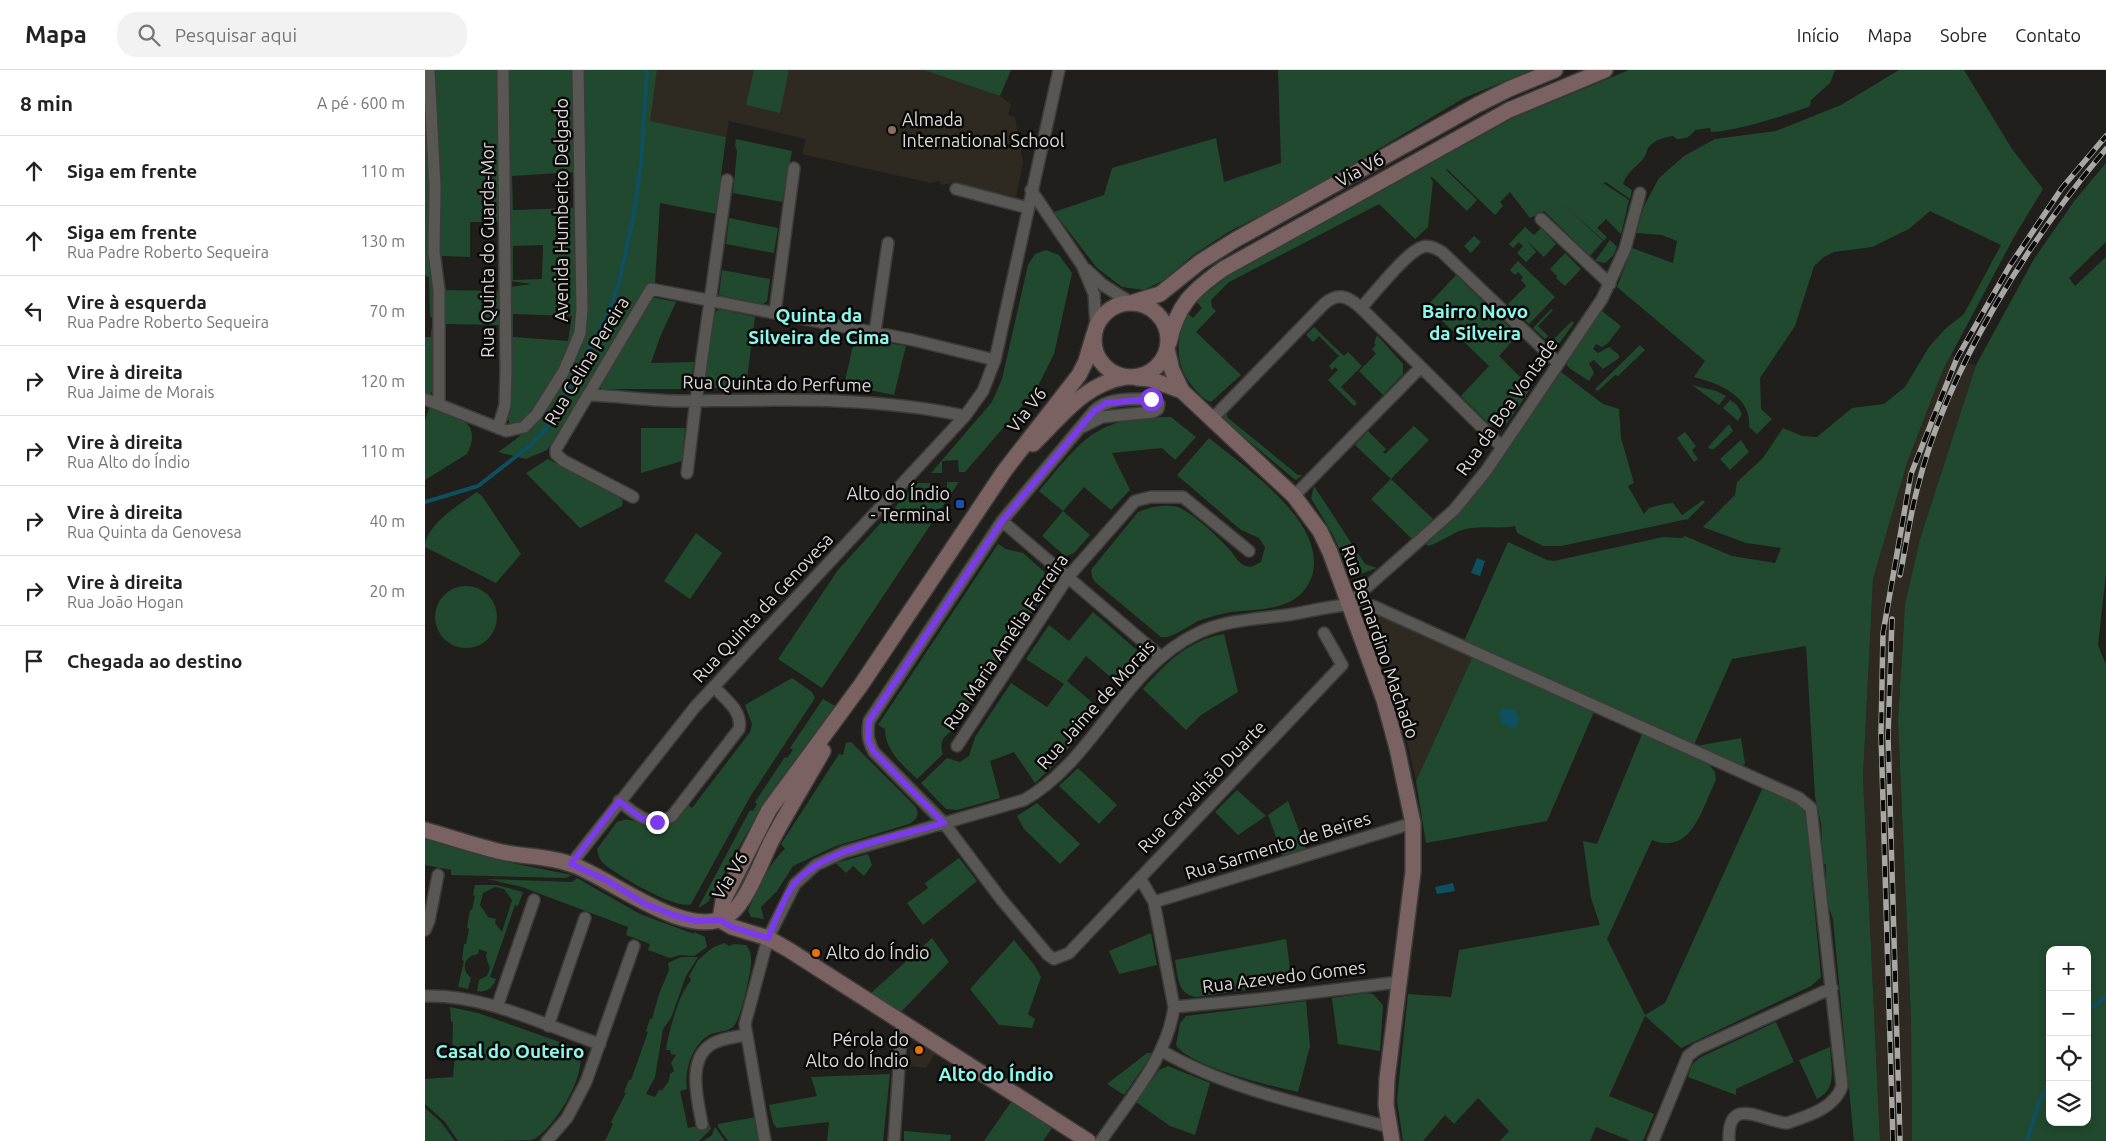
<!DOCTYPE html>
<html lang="pt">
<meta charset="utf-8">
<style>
body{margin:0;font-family:Ubuntu,sans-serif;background:#f2f2f2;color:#222}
.controls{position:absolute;right:15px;bottom:15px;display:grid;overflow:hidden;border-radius:10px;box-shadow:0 2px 8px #0003}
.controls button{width:45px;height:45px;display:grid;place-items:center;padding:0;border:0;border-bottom:1px solid #e0e0e0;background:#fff;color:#222;font:25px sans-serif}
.stop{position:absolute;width:15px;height:15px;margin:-11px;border:4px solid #7c3aed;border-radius:50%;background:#fff}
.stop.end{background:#7c3aed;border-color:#fff;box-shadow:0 1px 5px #0008}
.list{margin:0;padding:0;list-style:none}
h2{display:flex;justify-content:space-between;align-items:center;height:65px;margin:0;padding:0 20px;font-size:21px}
h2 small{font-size:16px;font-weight:400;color:#767676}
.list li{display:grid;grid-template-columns:32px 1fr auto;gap:15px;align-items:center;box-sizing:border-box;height:70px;padding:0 20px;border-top:1px solid #e0e0e0}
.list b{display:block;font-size:19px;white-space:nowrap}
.list p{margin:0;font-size:16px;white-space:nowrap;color:#767676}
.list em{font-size:16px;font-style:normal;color:#767676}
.icon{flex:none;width:28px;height:28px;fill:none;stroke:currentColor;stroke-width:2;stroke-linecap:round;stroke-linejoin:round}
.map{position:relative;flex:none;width:1681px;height:1071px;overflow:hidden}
header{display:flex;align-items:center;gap:30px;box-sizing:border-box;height:70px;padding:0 25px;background:#fff;border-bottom:1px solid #e0e0e0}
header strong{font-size:24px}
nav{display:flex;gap:28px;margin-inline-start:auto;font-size:18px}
.search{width:350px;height:45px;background:#f2f2f2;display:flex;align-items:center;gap:12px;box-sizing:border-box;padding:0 18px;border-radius:20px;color:#767676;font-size:19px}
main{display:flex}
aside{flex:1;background:#fff}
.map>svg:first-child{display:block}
.built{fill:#2e2921}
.green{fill:#21492f;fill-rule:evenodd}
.water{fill:#0e4f60}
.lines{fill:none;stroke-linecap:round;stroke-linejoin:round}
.stream{stroke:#0e4f60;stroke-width:4}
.street-casing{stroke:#3c3b39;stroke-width:14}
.secondary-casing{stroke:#3c3b39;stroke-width:18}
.street{stroke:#595754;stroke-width:11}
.secondary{stroke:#7a6262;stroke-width:15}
.rail-casing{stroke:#a8a7a4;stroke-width:5.5}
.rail{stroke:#0a0908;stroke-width:4;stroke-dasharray:11;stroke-linecap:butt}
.route{stroke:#7c3aed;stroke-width:6}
.education-dot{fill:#8d6e63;stroke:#0a0908;stroke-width:2}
.transit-dot{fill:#1a4fb4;stroke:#0a0908;stroke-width:2}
.food-dot{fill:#e8710a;stroke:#0a0908;stroke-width:2}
.labels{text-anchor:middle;stroke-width:5;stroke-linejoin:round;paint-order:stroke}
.poi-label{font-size:18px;fill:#dad9d7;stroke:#0a0908;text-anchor:start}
.street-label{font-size:18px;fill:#dad9d7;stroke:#0a0908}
.neighbourhood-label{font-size:19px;font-weight:bold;fill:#8cf6ea;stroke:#0a0908}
</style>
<header>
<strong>Mapa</strong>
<div class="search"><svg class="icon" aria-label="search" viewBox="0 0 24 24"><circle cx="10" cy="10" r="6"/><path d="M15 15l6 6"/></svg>Pesquisar aqui</div>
<nav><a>Início</a><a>Mapa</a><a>Sobre</a><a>Contato</a></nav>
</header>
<main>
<aside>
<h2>8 min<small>A pé · 600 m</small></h2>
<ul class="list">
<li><svg class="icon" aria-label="ahead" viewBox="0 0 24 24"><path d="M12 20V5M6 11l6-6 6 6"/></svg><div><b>Siga em frente</b></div><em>110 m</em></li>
<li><svg class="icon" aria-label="ahead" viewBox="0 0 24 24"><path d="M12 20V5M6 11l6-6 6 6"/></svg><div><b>Siga em frente</b><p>Rua Padre Roberto Sequeira</p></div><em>130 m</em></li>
<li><svg class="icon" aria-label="left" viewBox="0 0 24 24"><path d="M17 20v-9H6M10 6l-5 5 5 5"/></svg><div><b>Vire à esquerda</b><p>Rua Padre Roberto Sequeira</p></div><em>70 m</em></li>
<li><svg class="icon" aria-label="right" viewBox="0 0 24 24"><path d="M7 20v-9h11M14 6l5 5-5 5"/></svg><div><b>Vire à direita</b><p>Rua Jaime de Morais</p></div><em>120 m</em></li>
<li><svg class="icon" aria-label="right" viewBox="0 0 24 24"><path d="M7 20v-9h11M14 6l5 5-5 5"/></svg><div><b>Vire à direita</b><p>Rua Alto do Índio</p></div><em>110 m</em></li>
<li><svg class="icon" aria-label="right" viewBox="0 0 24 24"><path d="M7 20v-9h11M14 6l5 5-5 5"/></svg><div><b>Vire à direita</b><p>Rua Quinta da Genovesa</p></div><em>40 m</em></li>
<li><svg class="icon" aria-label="right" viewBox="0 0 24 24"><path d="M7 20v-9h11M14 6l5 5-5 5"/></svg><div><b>Vire à direita</b><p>Rua João Hogan</p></div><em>20 m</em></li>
<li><svg class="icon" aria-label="arrive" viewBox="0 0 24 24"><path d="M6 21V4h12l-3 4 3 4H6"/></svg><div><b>Chegada ao destino</b></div></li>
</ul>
</aside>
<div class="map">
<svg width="1681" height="1071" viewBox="0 0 1681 1071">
<rect width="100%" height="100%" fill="#211f1c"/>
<!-- built -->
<path class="built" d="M232 0H499L536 11 575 26 586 34 583 45 590 47 598 93 591 127 540 116 533 112 516 115 515 111 506 113 377 84 381 69 304 51 301 67 224 51Z
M1526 285 1540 293 1551 295 1495 469 1480 534 1473 651 1486 948 1487 1071H1455L1438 707 1448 509 1482 393 1518 300Z
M946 541 1047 588 991 711 979 656 942 551Z
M497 974 511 983 501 998 484 996 485 980Z"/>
<!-- green -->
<path class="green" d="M0 0 9 247H5L4 207 0 206Z
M7 0H76L75 152H45V187L17 186V203H15Z
M81 0H147L151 93 150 102 87 106 88 140 151 138 150 261 138 292 122 320 98 351 94 354 85 355 82 346 85 217 107 214 85 211ZM118 175 117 209 88 210V176ZM88 244 147 246 143 271 88 267Z
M159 0H232L225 51 301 67 291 144 235 133 230 213 220 219 165 310 163 318 122 380 101 389 73 382C118 354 155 301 161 248Z
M329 0H364L355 43 321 35Z
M499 0H586L575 26Z
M853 0H1107L1039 28 873 127 805 161 768 185 739 210 719 220 697 217 672 198 629 142 679 125 687 98 791 68 799 112 856 93Z
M1204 0H1410L1405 13 1386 30 1385 36 1380 38C1359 46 1308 62 1286 62L1285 58 1270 60C1265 67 1260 69 1252 69L1248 66C1239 67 1229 70 1223 78 1221 82 1221 86 1218 89 1210 98 1202 102 1198 114L1207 120 1205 129 1181 112 1178 113 1204 130 1196 164 1181 149 1172 158 1182 167 1179 171 1136 132 1178 171 1165 186 1119 141 1105 148 1085 122 1075 132 1078 136 1070 145 1022 99 1021 100 1052 130 1042 141 1007 107 1005 108 1008 111 1003 157 990 169 954 134 804 212 786 230 787 237 791 241 771 262 816 305 786 332C779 330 773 323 768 317 749 296 751 268 762 243L768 248 777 238 771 231 803 206 1088 48Z
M1474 0H1539L1587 79 1618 119 1589 167 1518 300 1482 393 1448 509 1438 707 1455 1071H1429L1408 849 1401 829V795L1398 793 1396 753 1390 727 1381 576 1307 589 1269 675 1039 571 1083 472 1122 490 1129 491 1238 467 1257 468 1260 466 1307 486 1350 493 1356 478 1321 473 1278 457 1310 425 1312 412 1338 388 1358 358 1377 366 1392 367 1427 338 1459 334 1480 317 1504 277 1520 259 1539 244 1576 175 1505 141 1484 159 1447 177 1409 182 1399 187 1389 196 1370 256 1335 308 1336 339 1347 349 1332 364 1324 357C1327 326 1293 313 1269 307L1280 291 1192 217 1207 178 1248 193 1252 171 1237 165 1211 163 1219 136 1234 108 1259 86 1290 69 1351 61 1416 35Z
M311 69 367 81 357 132 308 123 312 81 310 75Z
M1681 93V172L1644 208 1650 216 1681 187V503L1673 575 1681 595V1071H1487L1486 948 1473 651 1480 534 1495 469 1551 295 1609 189 1650 130ZM1625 880H1662V1052H1625Z
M304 148 353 158 349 183 301 174Z
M1100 157 1109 165 1116 158 1131 174 1119 187 1103 172 1111 182 1101 192 1092 183 1098 176 1094 172 1088 178 1084 174Z
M1049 166 1056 172 1046 183 1039 176Z
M1185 170 1192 177 1188 186 1180 193 1170 191Z
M621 180 634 185 647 203 629 284 611 320 540 402H534L533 390 517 391V403H506L567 332 577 309 603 195 610 184Z
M1140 183 1156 199 1140 216 1131 208 1132 206 1125 199Z
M1093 191 1130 227 1104 254 1083 234 1101 216 1096 210 1098 207 1093 202 1090 205 1085 200Z
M297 200 345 209 342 231 338 234 294 225Z
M1031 205 1093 265 1074 286 1106 318 1083 352 1075 357 1065 355 1036 326 1064 296 1002 236Z
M16 220 76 221V255L18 254Z
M226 227 251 232 235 267 226 293 269 292 265 317 263 319H176L175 315Z
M294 239 330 247 321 316 280 319 278 312 288 245Z
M1126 239 1128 240 1113 256 1123 266 1120 269 1108 258Z
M1177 241 1196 256 1183 273 1177 277 1171 274 1168 279 1173 283 1184 277 1194 285V288L1178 299 1169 290 1164 293 1169 303 1164 311 1144 298 1141 293Z
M1147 251 1149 253 1133 275 1129 276 1121 271 1125 267 1128 270Z
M889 257 919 286 923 282 937 296 916 317 932 333 929 336 903 310 913 300 910 297 907 300 904 296 914 286 894 266 888 272 881 265Z
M6 258 10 266V319L5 324 0 325V267H6Z
M952 265 978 294V304L958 325 934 301 951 284 947 279 951 275 949 273Z
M430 267 481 276 469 325 419 315Z
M1215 275 1220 280 1193 306 1190 305 1173 321 1170 319Z
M1136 302 1178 334 1194 339 1196 368 1209 413 1203 416 1219 444 1224 438C1230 436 1243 433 1248 433L1257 445 1278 430 1280 432 1263 449 1136 476H1118L1092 463 1090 456C1075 459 1061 456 1046 458 1029 460 1018 472 1003 476L1001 474 1032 446 1049 426Z
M1267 315 1291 321 1301 326 1294 335Z
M1305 330 1312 335 1317 344 1313 351 1298 338Z
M5 336C30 345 59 351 42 384L0 410V350Z
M801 342 803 348 873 405H878L871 410 868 408 800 351 798 345Z
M746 347 771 367 750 390 737 378 687 383 705 420 686 440 659 417 638 441 665 465 649 483 642 486 639 485 617 466 638 441 614 421C660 367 670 347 746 347Z
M1304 354 1308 361 1289 379H1285L1283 377Z
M989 356 1004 370 966 409 1008 449 987 469 946 429 966 409 930 375 943 361 961 379 958 382 960 384Z
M216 358H260L257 391 216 403Z
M1260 362 1271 376 1267 380 1273 389 1269 392 1252 368Z
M784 368C819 397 903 452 887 506 883 518 874 528 862 533 845 540 825 540 806 542 795 544 784 547 773 551 763 556 747 569 736 567L670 512 667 507 666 500 713 442C723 437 745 433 755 438 769 444 793 467 803 478 812 487 812 495 826 497L836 492 840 477 834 468 816 460 752 405Z
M1316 370 1324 382 1305 400 1295 389Z
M123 389 194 427 198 430 197 436 155 458 101 403Z
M522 412H534L397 618 353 589 413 500 492 413H506V424H522Z
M889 416 940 494 952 498 932 505 923 498 907 463 886 428Z
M52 422 57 426 96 484 71 513 0 477C0 455 35 434 52 422Z
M271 463 297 483 265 529 239 511Z
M573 474 581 479 598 483 623 505 625 515 533 655C524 665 512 667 518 684L492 709C478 695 460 681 460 659L453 655Z
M10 547a31 31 0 1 1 62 0a31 31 0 1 1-62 0Z
M668 542 713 581 716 588 715 594 696 616 661 586 642 611 676 640 630 694 610 713 589 682 565 691 575 728 532 740 521 739 496 713 522 688 535 692 544 686 550 667 586 613 622 637 639 614 601 589 624 555 644 571Z
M799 564 813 622 776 645 761 660 718 619C741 593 763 570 799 564Z
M1047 588 1169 642 1122 751 1001 773 991 711Z
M367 608 387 622 390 628 325 727 266 834C252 841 190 804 178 793 174 789 173 784 172 779L192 752C221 740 222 785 262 734L267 738 325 662 327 654 320 635Z
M398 629 410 636 340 731 283 832 273 838 325 740 328 741 332 734 330 732 360 687 362 688 368 680 365 678Z
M1217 664 1282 692 1290 702 1291 710C1277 738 1267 786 1227 770L1182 869 1220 945 1240 933 1338 717 1380 738 1396 907 1386 916 1256 978 1220 946 1184 1026 1229 1044 1218 1071H1206L1171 1057 1165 1071H1075L1084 1061 1053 1028 1029 1054 1020 1045 998 1071H978L972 1030 983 924 1026 927 1034 880 1175 855 1166 828 1158 771 1172 774Z
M1316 668 1320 694 1316 696 1271 676Z
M426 672 490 736C495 744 492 750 484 754L411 776 368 796 352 821 336 837 339 849 326 847 323 841C333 819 342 796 360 779L356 774 414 684 418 685 421 673Z
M653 698 692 735 674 754 634 716Z
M812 720 841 746 813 765 790 742Z
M863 731 881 779 858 786 843 745Z
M612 733 655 774 635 794 599 759 592 746Z
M0 769 72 790 147 805 141 808 26 805V800L0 795Z
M443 784 447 795 439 806 428 796 421 803 411 793Z
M534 788 552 811 498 855 482 833 503 818 500 813Z
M152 808 215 844 269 864V862L280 867 282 877 269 886 255 885 245 888 223 880 225 874 201 865 203 857 97 817 63 809 147 812Z
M50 815H72L98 822 93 836 90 835 65 907 71 909C68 918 61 923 52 921L54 910 62 906 65 898 61 887 62 882 54 879 53 884C39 886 35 899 46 908L43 919 33 917 39 891 37 890 39 874H41L44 859 42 858 45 840H47L50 826 48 825ZM70 817 79 819 87 830 77 862 70 853 71 849 63 847 55 835 58 823Z
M726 863 732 895 694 904 684 881Z
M507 868 524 892 476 942 446 923Z
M861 869 867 913 772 927C752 925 753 906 750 890Z
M589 870 610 896 616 907 603 944 610 949 607 958 574 955 545 919Z
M299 873 304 876 309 874 321 875C324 879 326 883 326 889 327 900 316 948 309 956 303 962 292 961 284 965 267 975 259 1001 262 1019L255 1021 263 1058 284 1053 286 1059 274 1071H180L188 1054 186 1052 201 1023 199 1022 204 1010H206L223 962 221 961 225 949H227L234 924 244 900 243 893 256 887H273L261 906 246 948 238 959 230 1007 221 1024 230 1027 234 1020H237L244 1011 245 1004 249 1001 246 993 251 985 246 984 245 980H241C243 965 254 921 266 911L264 906 273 890 287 878Z
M941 923 948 924 958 935 955 981 913 974 907 928Z
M881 931 885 976 873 1022C849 1017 763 996 751 975L755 953 761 946Z
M25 937 53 943 146 976 154 982C163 1004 128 1061 107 1070 97 1071 48 1071 33 1071L20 1052 0 1034V1009L28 1007 30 983H27L28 952H26Z
M1351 952 1369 992 1311 1019V1025L1263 1007 1267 995 1274 988Z
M1405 977C1406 998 1413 1018 1392 1029L1374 990Z
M722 983H726L724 989 699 1025 682 1014Z
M743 996 785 1013 770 1065 745 1056 711 1032 734 1000Z
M465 1004 458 1071H402L404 1052 352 1058 348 1053 344 1035 392 1026 386 1007Z
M586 1032 627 1058 618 1071H559Z
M0 1038 15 1051 30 1071H0Z
M331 1047 335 1071H303L293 1057V1054Z
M290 1057 300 1071H278L287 1065Z
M479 1061 526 1065 525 1071H479Z"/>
<!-- water -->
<path class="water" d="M1052 488 1060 491 1055 506 1046 503Z
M1077 638C1092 639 1098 644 1090 659L1078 654 1074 644Z
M1028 813 1030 821 1012 824 1010 817Z"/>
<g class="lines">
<!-- stream -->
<path class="stream" d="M0 432 53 416 106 375 122 358 181 248 194 213 209 143 216 93 222 0
M1662 942 1681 926
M1602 1071 1613 1035 1625 1012"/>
<!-- street casing -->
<g class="street-casing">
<path id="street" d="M4 0 10 118 9 182 14 220V334
M531 119 603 138
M606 120 657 195 669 224 671 256
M1116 149 1185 214
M662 200 678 215 705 232
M936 238C949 224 979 185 995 178 1003 174 1010 178 1017 182L1133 293
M350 242 369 98
M450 262 463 173
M163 325C195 326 227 331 259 331 352 330 449 326 540 346
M0 329 81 361 99 357 111 345 139 301 155 263 157 239 153 0
M786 350 899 234C913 222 923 226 936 238L1077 377
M657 357 677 347 728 342 733 339 734 334 728 329C709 329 682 327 669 341L577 451 444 651C442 664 443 671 449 682L519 753 576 829 623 885 629 889 644 883 917 595 899 563
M73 358 80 335 81 301 78 0
M262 403 271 330 302 110
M869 426 995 298
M208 427 139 391 131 384V379L226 219 488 270 570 290
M577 451 735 586
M923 534 1029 440 1061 401 1177 229 1200 179 1215 123
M532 676 643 507 710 431 726 427H758L824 481
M194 731C211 744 225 759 247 746L314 659C318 641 300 629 289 617
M146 794 270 637 540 346 558 321 570 290 634 0
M729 832 988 753
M0 860 4 851 13 805
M0 926C60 924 118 955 175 974
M72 937 109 830
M749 937 835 929 974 912
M123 956 160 848
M737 981C806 1021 888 1036 964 1057
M277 1054C273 1031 261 989 287 974 297 968 311 967 321 965
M122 1071 142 1048 161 1012 209 876
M340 1071 320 954 343 868 370 814 391 795 419 782 599 730C670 690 698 598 773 563 800 550 832 549 862 545 889 541 922 531 948 536L1374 728 1386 738 1417 1016C1410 1038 1383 1046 1362 1053 1338 1052 1302 1023 1304 1071
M469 1071 477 952
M676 1071C704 1029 742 989 749 937L729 832 715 808
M1228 1071 1263 986 1272 979 1407 918"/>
</g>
<!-- secondary casing -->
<g class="secondary-casing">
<path id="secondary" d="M709 232 735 224 775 192 810 170 1052 35 1084 19 1130 0
M669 270a37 37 0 1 1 74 0a37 37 0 1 1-74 0Z
M744 273C752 235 767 221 798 199L1084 40 1180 0
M742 279 747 300 757 321 869 426 895 461 905 482 959 630 972 678 988 753V802L962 1009 961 1035 967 1071
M712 308 725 309 757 321
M608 374C636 347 660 313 701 307
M0 760C25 767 51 776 77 782 99 787 126 786 148 795 186 808 264 873 304 845 323 831 336 791 347 770 363 740 381 711 398 681
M295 850 298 831 344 740 436 615 580 400 654 305 661 291 669 264
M295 850 307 857 343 868 364 880 663 1071"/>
</g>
<!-- street -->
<use href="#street" class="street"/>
<!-- secondary -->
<use href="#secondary" class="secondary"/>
<!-- rail casing -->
<g class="rail-casing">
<path id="rail" d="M1475 505C1481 476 1485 445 1493 416 1522 299 1604 170 1681 79
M1467 549 1463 666 1475 1071
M1468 1071 1456 664 1458 563 1486 404 1532 288 1584 197 1637 118 1681 66"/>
</g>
<!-- rail -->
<use href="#rail" class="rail"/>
</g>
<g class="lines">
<!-- route -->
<path class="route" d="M232 752 216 748 194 731 146 794 181 810 220 834 248 845 271 851 295 850 307 857 343 868C351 850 358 828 370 813 399 778 476 766 519 753L449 682 443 670 444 651 577 451 669 341 681 333 726 329"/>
</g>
<!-- markers -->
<circle class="education-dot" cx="467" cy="60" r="5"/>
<rect class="transit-dot" x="530" y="429" width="10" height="10" rx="2.5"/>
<g class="food-dot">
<circle cx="391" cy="883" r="5"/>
<circle cx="494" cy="980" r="5"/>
</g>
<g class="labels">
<!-- poi labels -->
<g class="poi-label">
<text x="477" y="56">Almada<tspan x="477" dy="21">International School</tspan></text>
<text x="525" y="430" text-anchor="end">Alto do Índio<tspan x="525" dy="21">- Terminal</tspan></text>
<text x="401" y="889">Alto do Índio</text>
<text x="484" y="976" text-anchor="end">Pérola do<tspan x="484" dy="21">Alto do Índio</tspan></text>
</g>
<!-- street labels -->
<g class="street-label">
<text transform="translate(935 100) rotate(-29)" y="6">Via V6</text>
<text transform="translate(137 140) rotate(-90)" y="6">Avenida Humberto Delgado</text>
<text transform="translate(63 180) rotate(-90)" y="6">Rua Quinta do Guarda-Mor</text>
<text transform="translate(162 291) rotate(-59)" y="6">Rua Celina Pereira</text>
<text transform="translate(352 314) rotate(1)" y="6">Rua Quinta do Perfume</text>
<text transform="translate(1082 337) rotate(-55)" y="6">Rua da Boa Vontade</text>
<text transform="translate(602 340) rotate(-52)" y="6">Via V6</text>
<text transform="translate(338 538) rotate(-47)" y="6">Rua Quinta da Genovesa</text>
<text transform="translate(581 572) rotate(-56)" y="6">Rua Maria Amélia Ferreira</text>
<text transform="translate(955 572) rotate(71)" y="6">Rua Bernardino Machado</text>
<text transform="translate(671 635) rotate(-48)" y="6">Rua Jaime de Morais</text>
<text transform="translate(777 717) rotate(-46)" y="6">Rua Carvalhão Duarte</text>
<text transform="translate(853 776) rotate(-17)" y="6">Rua Sarmento de Beires</text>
<text transform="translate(305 806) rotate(-59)" y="6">Via V6</text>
<text transform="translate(859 907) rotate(-7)" y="6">Rua Azevedo Gomes</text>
</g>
<!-- neighbourhood labels -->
<g class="neighbourhood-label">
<text x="1050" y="248">Bairro Novo<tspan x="1050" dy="22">da Silveira</tspan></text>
<text x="394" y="252">Quinta da<tspan x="394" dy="22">Silveira de Cima</tspan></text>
<text x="85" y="988">Casal do Outeiro</text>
<text x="571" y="1011">Alto do Índio</text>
</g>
</g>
</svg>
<div class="controls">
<button>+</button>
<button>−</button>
<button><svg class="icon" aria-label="locate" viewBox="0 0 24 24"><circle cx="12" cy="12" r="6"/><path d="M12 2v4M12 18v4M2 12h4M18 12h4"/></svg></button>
<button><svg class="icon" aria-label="layers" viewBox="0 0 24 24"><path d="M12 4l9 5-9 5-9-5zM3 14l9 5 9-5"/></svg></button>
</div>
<div class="stop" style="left:726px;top:329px"></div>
<div class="stop end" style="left:232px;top:752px"></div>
</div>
</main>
